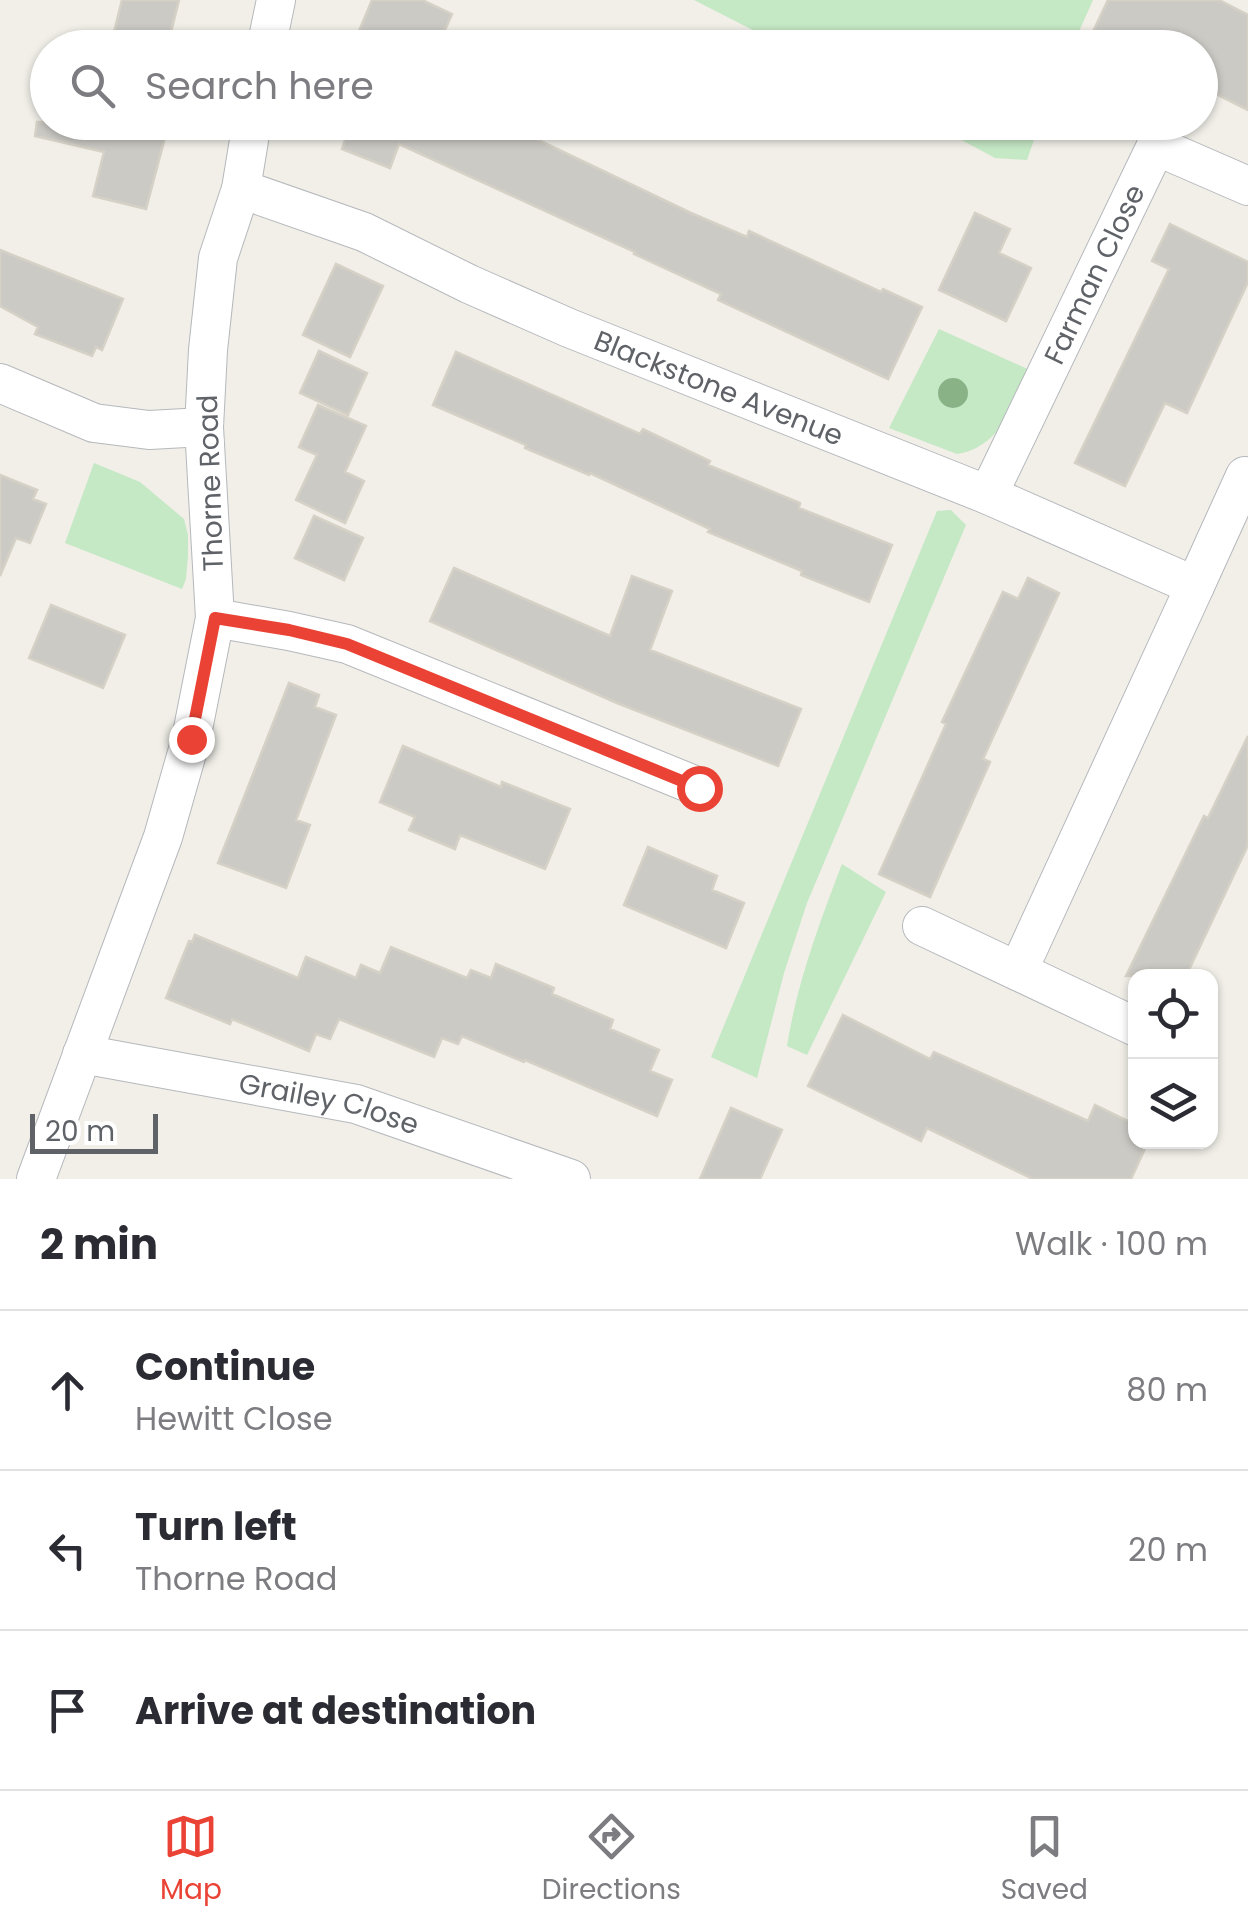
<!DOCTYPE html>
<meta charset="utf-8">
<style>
body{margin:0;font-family:Poppins,sans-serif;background:#f7f7f7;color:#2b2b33}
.controls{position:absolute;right:30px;bottom:30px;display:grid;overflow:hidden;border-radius:20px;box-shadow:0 2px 8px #0004}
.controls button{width:90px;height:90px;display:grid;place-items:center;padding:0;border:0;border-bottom:2px solid #e1e1e2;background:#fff;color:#2b2b33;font:50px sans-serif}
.scale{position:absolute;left:30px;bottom:25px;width:128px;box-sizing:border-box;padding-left:10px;border:5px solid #5f6368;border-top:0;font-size:28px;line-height:35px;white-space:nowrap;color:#5f6368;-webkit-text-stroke:8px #fff;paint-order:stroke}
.stop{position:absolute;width:30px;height:30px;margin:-22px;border:8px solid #ea4335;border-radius:50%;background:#fff}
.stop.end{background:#ea4335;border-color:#fff;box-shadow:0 2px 10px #0008}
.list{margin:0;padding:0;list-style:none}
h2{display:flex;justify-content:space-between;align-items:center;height:130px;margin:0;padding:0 40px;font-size:42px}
h2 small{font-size:32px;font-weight:400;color:#7c7c81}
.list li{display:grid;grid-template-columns:65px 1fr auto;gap:30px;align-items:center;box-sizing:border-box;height:160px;padding:0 40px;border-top:2px solid #e1e1e2}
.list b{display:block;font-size:38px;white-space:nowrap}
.list p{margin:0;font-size:32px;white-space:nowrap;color:#7c7c81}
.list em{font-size:32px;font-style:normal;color:#7c7c81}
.icon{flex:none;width:55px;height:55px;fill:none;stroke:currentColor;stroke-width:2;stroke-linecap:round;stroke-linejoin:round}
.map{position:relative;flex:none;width:1248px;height:1179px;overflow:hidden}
.search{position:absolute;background:#fff;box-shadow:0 2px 8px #0004;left:30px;right:30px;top:30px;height:110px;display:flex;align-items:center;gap:25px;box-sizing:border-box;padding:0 35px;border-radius:55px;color:#7c7c81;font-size:38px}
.sheet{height:610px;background:#fff}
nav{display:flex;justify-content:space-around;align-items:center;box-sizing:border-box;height:140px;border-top:2px solid #e1e1e2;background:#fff;font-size:28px;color:#7c7c81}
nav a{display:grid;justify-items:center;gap:5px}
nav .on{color:#ea4335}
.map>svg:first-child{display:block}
.green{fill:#c5e8c5}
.building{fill:#cccac5;stroke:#d6d1c6;stroke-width:2.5}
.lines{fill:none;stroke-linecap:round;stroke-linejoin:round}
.street-casing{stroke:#b5b8bc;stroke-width:40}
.street{stroke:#fff;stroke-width:38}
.tree{fill:#89b387}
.route{stroke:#ea4335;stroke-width:12}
.labels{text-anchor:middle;stroke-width:10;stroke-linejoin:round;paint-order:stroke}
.street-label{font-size:28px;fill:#5f6368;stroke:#fff}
</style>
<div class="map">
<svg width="1248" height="1179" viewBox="0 0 1248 1179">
<rect width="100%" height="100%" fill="#f1efe8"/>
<!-- green -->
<path class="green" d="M694 0H1093L1072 47H786Z
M930 123H1040L1027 160 995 158Z
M939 329 1032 371C1015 404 999 448 957 454L889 428Z
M94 463 140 482 184 519 188 535V556L186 579 182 589 65 543Z
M951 510 966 525 807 903 784 973 757 1078 711 1057 937 511Z
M842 864 886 892 807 1055 787 1046C797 983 819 924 842 864Z"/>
<!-- building -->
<path class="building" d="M122 0H179L167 48H110Z
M372 0H422L452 14 437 48H352Z
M1108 0H1219L1248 15V110L1200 86V48H1109L1090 38Z
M37 122H136L167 130 146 209 93 196 104 152 35 136Z
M351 122H501L691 213 747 237 749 231 881 292 883 289 922 307 888 379 718 300 721 294 634 254 635 252 399 144 390 168 342 149Z
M975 213 1010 229 999 253 1031 268 1006 321 939 290Z
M1170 224 1248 262V282L1187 413 1165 403 1125 486 1075 463 1169 269 1152 261Z
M0 250 123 299 102 350 96 347 92 356 35 334 38 327 0 306Z
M336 264 383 286 350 357 303 335Z
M319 351 367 373 348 415 300 393Z
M456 352 640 434 643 429 710 461 708 465 800 503 799 508 892 545 869 602 801 575 802 571 708 532 710 529 590 473 589 475 525 448 526 445 433 405Z
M318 405 366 426 345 472 364 481 345 523 296 500 317 455 299 447Z
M0 475 37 490 33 499 46 504 30 543 16 538 0 576Z
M314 516 363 538 344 580 295 558Z
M454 568 610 636 632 576 672 591 650 650 801 709 778 766 617 703 430 621Z
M1028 578 1059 593 983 759 990 762 930 897 879 874 946 724 942 722 1003 592 1018 599Z
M51 605 125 635 103 688 29 658Z
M289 683 319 695 315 707 336 715 296 820 310 825 286 888 218 863Z
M1248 736V845L1186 976H1126L1204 816 1208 818Z
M403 746 501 787 502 782 570 809 545 869 460 835 455 849 409 830 415 817 380 802Z
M648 847 717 876 712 890 744 903 726 948 624 905Z
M195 935 298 978 306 957 356 978 361 965 380 973 391 947 467 978 471 970 491 978 496 964 554 988 552 994 613 1020 610 1029 659 1050 650 1071 672 1080 657 1116 525 1060 524 1062 462 1036 458 1044 442 1038 434 1057 339 1019 330 1039 316 1034 309 1051 232 1019 230 1024 166 998 189 941 192 942Z
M843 1015 930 1059 934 1052 1088 1121 1095 1105 1136 1125V1142H1148L1131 1179H1033L927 1128 921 1141 808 1086Z
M731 1108 782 1130 760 1179H700Z"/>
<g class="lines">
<!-- street casing -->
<g class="street-casing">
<g id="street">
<path d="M266 48 276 0"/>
<path id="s1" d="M241 189 364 232 469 284 569 328 988 495 1195 586 1018 971"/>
<path d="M0 383 94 423 149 430 204 427"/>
<path id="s2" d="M988 495 1156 146 1248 186"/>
<path d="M1195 586 1245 476"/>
<path d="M215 618 289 631 347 644 699 787"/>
<path d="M922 926 1136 1027"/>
<path id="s3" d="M82 1054 356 1104 571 1179"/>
<path d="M36 1179 163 837 191 739 215 618 204 427 208 350 218 258 241 189 252 122"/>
</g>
</g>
<!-- street -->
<use href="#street" class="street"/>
</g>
<!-- trees -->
<circle class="tree" cx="953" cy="393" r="15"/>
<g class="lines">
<!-- route -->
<path class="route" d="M191 739 215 618 289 630 347 644 699 788"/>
</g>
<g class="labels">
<!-- street labels -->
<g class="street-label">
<text dy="10" stroke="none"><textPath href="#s2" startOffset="245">Farman Close</textPath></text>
<text dy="10" stroke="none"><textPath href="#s1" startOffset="518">Blackstone Avenue</textPath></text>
<text transform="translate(210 483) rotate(-92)" y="10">Thorne Road</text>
<text dy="10" stroke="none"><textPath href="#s3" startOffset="252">Grailey Close</textPath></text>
</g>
</g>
</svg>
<div class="controls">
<button><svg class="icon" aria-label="locate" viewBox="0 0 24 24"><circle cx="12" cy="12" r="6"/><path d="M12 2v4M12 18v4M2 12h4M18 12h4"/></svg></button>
<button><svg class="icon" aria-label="layers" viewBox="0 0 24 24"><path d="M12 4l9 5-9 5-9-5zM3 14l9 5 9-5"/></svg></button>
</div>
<div class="scale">20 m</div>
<div class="stop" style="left:699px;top:788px"></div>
<div class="stop end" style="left:191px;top:739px"></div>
<div class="search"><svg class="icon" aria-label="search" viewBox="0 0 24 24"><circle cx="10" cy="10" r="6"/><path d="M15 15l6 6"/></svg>Search here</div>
</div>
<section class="sheet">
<h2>2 min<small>Walk · 100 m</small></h2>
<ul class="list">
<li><svg class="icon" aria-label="ahead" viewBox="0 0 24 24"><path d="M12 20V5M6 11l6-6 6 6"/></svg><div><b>Continue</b><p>Hewitt Close</p></div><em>80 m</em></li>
<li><svg class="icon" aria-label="left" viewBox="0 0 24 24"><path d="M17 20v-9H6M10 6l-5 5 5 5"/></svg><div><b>Turn left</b><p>Thorne Road</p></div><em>20 m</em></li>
<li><svg class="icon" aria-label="arrive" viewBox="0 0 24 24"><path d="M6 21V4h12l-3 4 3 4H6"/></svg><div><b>Arrive at destination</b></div></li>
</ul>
</section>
<nav>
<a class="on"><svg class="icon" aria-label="map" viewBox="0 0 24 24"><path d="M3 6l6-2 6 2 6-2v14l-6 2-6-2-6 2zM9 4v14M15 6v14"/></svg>Map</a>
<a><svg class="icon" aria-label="directions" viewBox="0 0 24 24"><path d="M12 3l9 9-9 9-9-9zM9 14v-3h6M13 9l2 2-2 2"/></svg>Directions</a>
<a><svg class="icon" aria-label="saved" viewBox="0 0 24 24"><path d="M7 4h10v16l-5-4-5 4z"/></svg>Saved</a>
</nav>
